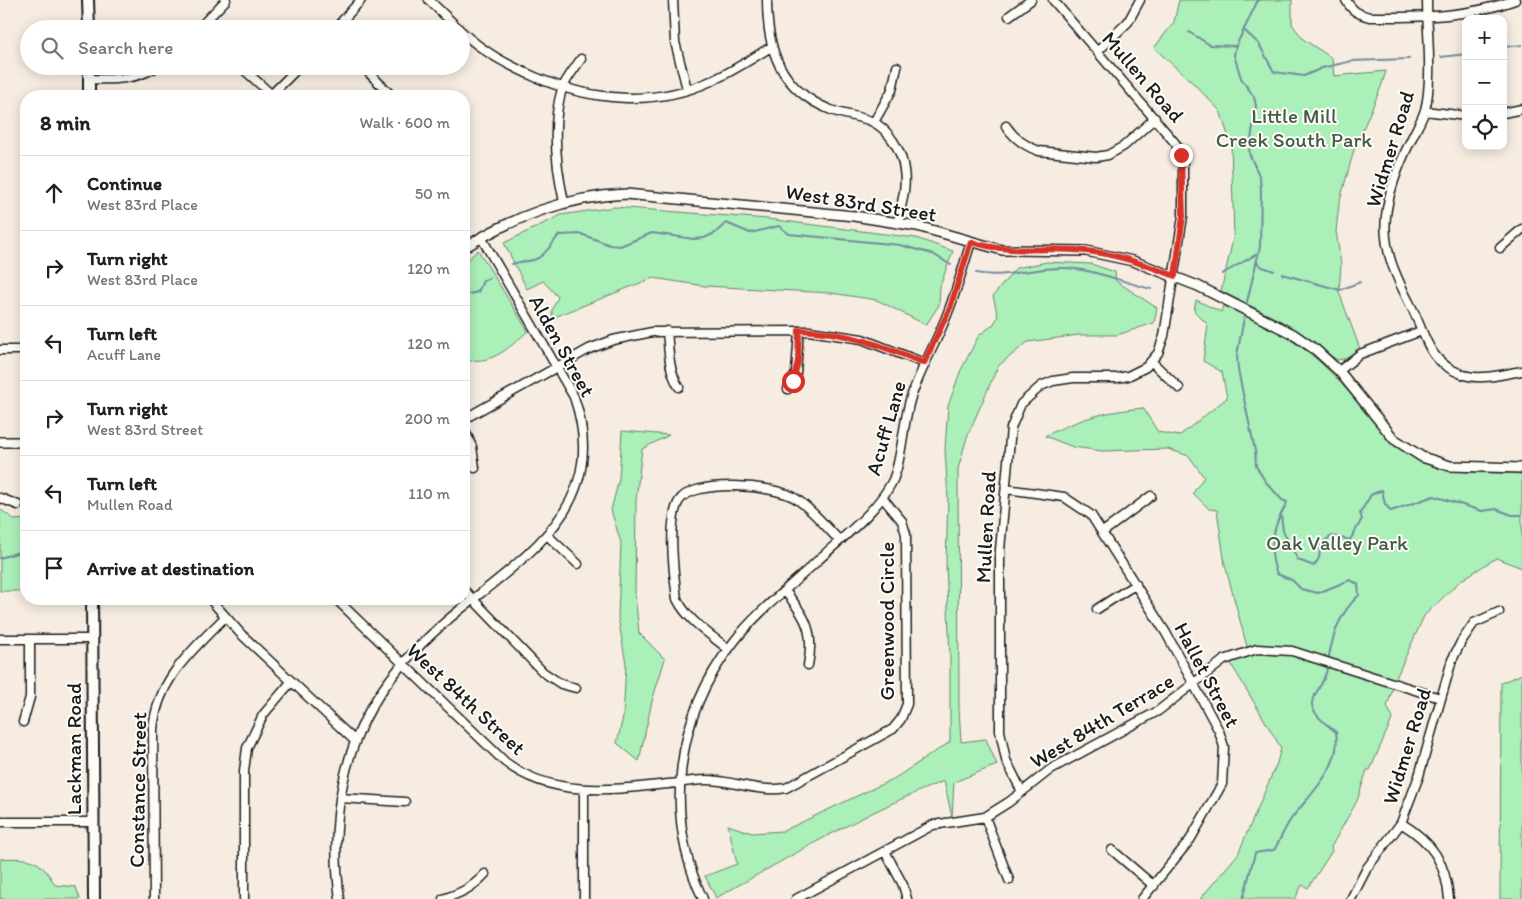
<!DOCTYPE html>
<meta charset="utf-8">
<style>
body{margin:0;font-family:Itim,sans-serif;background:#f6f6f6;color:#202124}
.controls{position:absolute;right:15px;top:15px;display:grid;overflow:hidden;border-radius:10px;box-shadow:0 2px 12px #0003}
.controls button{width:45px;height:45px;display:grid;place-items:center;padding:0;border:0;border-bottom:1px solid #e0e0e0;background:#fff;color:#202124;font:25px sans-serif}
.stop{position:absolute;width:15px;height:15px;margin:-11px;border:4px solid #d93025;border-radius:50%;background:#fff}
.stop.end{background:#d93025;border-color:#fff;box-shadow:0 1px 5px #0008}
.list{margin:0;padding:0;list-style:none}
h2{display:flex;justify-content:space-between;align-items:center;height:65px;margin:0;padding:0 20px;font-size:21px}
h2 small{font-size:16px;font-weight:400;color:#757577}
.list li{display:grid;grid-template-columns:32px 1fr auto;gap:15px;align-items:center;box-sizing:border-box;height:75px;padding:0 20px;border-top:1px solid #e0e0e0}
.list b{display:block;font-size:19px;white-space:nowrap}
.list p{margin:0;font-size:16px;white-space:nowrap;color:#757577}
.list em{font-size:16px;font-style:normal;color:#757577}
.icon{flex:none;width:28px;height:28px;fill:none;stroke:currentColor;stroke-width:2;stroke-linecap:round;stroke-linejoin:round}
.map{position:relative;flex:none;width:1522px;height:899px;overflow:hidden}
.search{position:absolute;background:#fff;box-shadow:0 2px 12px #0003;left:20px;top:20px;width:450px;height:55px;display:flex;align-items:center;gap:12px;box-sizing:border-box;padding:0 18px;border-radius:28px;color:#757577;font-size:19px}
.panel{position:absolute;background:#fff;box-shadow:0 2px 12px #0003;left:20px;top:90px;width:450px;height:515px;border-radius:20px}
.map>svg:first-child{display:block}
.green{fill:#abefb9;stroke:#64866a}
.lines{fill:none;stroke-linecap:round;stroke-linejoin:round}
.stream{stroke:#728c9f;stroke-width:2}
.minor-casing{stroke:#1c1c1c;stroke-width:11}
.tertiary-casing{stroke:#1c1c1c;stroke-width:12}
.secondary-casing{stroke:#1c1c1c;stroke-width:14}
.minor{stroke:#fdfcf7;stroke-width:8}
.tertiary{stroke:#fdfcf7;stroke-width:9}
.secondary{stroke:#fdfcf7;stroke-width:10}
.route{stroke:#d93025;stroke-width:6}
.labels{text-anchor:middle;stroke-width:4;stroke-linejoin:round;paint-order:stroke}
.street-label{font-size:21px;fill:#1c1c1c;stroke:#fdfcf7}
.park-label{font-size:21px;fill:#475b4b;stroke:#fdfcf7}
</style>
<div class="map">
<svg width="1522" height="899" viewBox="0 0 1522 899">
<rect width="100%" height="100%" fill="#f6ece1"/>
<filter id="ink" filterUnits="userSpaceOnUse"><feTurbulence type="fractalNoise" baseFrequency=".02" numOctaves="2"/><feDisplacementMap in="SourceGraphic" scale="10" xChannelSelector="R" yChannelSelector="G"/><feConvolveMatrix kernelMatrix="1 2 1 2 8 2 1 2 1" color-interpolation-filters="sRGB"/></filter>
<g filter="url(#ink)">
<!-- green -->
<path class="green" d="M1179 0H1292V24L1303 39 1332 58 1334 76 1386 71 1381 87 1354 150 1339 204 1336 231 1341 264 1339 292 1360 349 1344 359 1337 360 1281 321 1221 291 1234 235 1231 144 1220 111 1191 81 1154 48 1174 22Z
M614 207 768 219 916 238 953 251 940 286 939 305 926 325 877 300 831 293 705 286 653 278 552 318V310L558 297 543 281 527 289 504 243 561 215Z
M478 250 528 331C517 341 501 356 487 359 477 362 473 358 464 364V263Z
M1047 262 1091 264 1115 272 1116 281 1157 308 1154 323 1117 335H1079L1028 342 998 366 967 437 958 469 959 708 961 742 986 739 997 765 954 782 952 817 944 781C865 812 791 856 716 898L705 876 737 864 728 825 752 833 783 831 895 778 950 742V656L946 563 948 500 945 449 948 406 960 372 979 335 993 325 998 317 993 296 1016 268Z
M1196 300 1221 312 1223 305C1258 322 1293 337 1321 363 1362 400 1383 449 1439 468 1456 474 1501 472 1522 474V568L1496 558 1460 581 1424 616 1396 678 1387 707 1393 717 1370 770H1367L1357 801 1331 847 1332 851 1308 888 1302 885 1295 899H1200L1238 854 1277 763 1281 748 1230 662 1249 654 1225 565 1217 510 1209 509 1193 493 1204 477 1189 456 1168 449 1102 451 1073 447 1045 436C1081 418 1103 412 1143 408L1158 432 1179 436 1227 398 1222 372 1203 361 1208 325 1194 311Z
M622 431 669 435 642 449 636 500 635 594 639 633 665 659 652 701 639 761 617 743 623 717 626 664 618 617 621 543 611 510 619 479Z
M0 509 15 520 26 519V591H0Z
M1522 674V899H1500L1501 683Z
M0 859C30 857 40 858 55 885L76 887 80 899H0Z"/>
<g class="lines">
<!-- stream -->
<path class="stream" d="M1244 30 1259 44 1274 72 1304 76 1322 68 1352 61 1409 59
M1189 32 1210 45 1235 46
M1503 47 1522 45
M1441 57 1466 54
M1257 262 1260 266 1274 271
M512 264C520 261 529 262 536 259 545 256 553 242 559 235L581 234 610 245 620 246 652 233 694 239 704 238 715 233 726 223 750 233 779 226 789 234 900 245 933 254 951 265
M976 273C1006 279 1034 267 1064 268 1093 269 1122 282 1151 289
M1222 274 1257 254
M1282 274 1340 290 1360 282
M464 295 478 292 483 281 489 278
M1246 306 1260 247 1261 191 1260 178 1249 153 1256 106 1254 97 1241 78 1234 55 1236 46 1258 0
M1245 313 1237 355 1238 370 1255 451 1256 466 1265 481 1282 500 1287 502C1285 508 1279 516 1277 523 1271 540 1270 558 1277 574L1292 580 1301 589 1318 593 1350 580 1358 584 1359 595C1339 614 1333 634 1328 661
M1281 514 1283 531 1298 560 1314 566 1319 558 1321 543 1332 536 1350 540 1362 519 1360 513 1371 495 1382 490 1385 504 1391 511 1434 496 1482 511 1496 509 1512 515H1522
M0 558 26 550
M1243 899 1255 853 1274 850C1280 840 1285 828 1291 819 1311 793 1342 767 1336 732 1291 698 1322 701 1328 665"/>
<!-- minor casing -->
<g class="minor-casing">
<path id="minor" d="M429 0 459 29
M673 0 675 42 687 89
M767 0C767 50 780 90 831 110 844 115 858 116 871 121 889 129 902 151 904 170 907 187 901 205 898 222
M1346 0C1352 11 1358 14 1370 17 1422 17 1465 18 1515 0
M1427 0C1427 32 1433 80 1425 110 1422 120 1415 131 1411 140 1399 164 1389 189 1386 216 1382 252 1398 280 1414 312 1426 338 1429 361 1459 373 1478 382 1502 374 1522 371
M1009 16 1031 0
M198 29 226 0
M335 29 361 0
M461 31C483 52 508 65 535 77 592 101 654 107 711 81 732 72 751 59 771 47
M1098 51 1128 22 1140 0
M240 66 273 96
M362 66 392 96
M89 79C115 80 136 80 158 66
M270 96 300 66
M1425 111 1466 116
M1503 113 1522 109
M874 122 892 90 897 67
M1006 126C1014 138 1024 146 1039 151L1096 157 1108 155 1124 146 1155 118
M564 202C556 166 551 125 562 89 566 79 575 68 581 59
M1500 248 1522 229
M667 331C669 350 668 370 679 387
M0 350H26
M1152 362 1179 388
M1339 371 1360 354 1421 331
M788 389 796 373 799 331
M464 419 589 349 613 340 652 332 809 331 862 339 924 363
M464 428 472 447 475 468
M1006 489 1064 497 1091 515 1166 633 1219 731 1224 747 1222 784 1190 840 1142 899
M0 498 18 505
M1103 532 1151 496
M548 536 578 564
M464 590 543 672 561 684 576 688
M785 591C805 616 815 631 808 665
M210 599 240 633 355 741
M336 599 505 762C552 798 612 790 668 784 681 783 693 780 706 780 733 780 758 793 786 788L893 729 901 719 907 704 906 534 902 521 882 497
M1097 609 1136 584
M0 639H92
M728 649C710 634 688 621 677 599 674 575 667 521 679 501 693 478 775 485 795 498 812 509 825 526 839 540
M23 722 30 697V639
M584 789V899
M1022 792 1006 760 1000 731V550L1011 428 1021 404 1041 386 1053 381 1073 378H1117L1128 376 1146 367 1158 353 1164 336 1183 216V164L1176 144 1053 0
M340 798 405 802
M985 817 1009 880
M0 822H93
M1401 823C1432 842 1446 862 1449 899
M1112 850 1154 886
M885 851 903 885 907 899
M154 899 153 729C158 678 191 652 225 617
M244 899V771L247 748 263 715 291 682
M340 899C329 821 342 740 392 677 412 651 436 629 462 608 533 551 610 502 574 397L481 237
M443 899C461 893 472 888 485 874
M703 899C663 815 676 716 733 643 756 613 787 589 814 564 840 539 875 514 892 482 902 462 903 421 911 397 922 366 939 338 950 307 958 286 964 264 971 242
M796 899 933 825 985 817 1009 802 1051 769 1158 711 1224 660 1257 649 1292 651 1440 698
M1351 899 1367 868 1401 823 1419 776 1452 660 1461 642 1474 623 1499 612"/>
</g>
<!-- tertiary casing -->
<g class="tertiary-casing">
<path id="tertiary" d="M464 248C515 216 566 197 626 194L854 216 917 226 1002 250 1086 251 1133 261 1198 286 1293 334 1316 350 1339 371 1394 439 1422 457 1450 466 1522 468
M0 442H26"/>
</g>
<!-- secondary casing -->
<g class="secondary-casing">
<path id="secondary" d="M88 0 89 29
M89 66V96
M92 599 94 899"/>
</g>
<!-- minor -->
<use href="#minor" class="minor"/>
<!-- tertiary -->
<use href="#tertiary" class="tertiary"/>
<!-- secondary -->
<use href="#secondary" class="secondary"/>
</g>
</g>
<g class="lines" filter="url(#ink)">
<!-- route -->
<path class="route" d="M793 381 798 361 799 330C843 331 884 346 924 363L950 308 971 242C1014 255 1044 246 1086 251 1117 254 1146 265 1175 276L1183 216 1181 155"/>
</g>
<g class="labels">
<!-- street labels -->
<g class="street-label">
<text transform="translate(1143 77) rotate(49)" y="7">Mullen Road</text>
<text transform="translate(1390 149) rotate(-73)" y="7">Widmer Road</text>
<text transform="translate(861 203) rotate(9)" y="7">West 83rd Street</text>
<text transform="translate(562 346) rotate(61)" y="7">Alden Street</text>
<text transform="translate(886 428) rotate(-74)" y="7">Acuff Lane</text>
<text transform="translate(986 527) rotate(-87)" y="7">Mullen Road</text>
<text transform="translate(887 621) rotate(-90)" y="7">Greenwood Circle</text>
<text transform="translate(1207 675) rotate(62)" y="7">Hallet Street</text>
<text transform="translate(466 699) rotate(43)" y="7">West 84th Street</text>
<text transform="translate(1102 721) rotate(-31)" y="7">West 84th Terrace</text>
<text transform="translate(1407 746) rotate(-73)" y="7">Widmer Road</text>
<text transform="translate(74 749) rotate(-90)" y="7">Lackman Road</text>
<text transform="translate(138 790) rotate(-89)" y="7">Constance Street</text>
</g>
<!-- park labels -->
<g class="park-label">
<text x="1294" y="123">Little Mill<tspan x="1294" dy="24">Creek South Park</tspan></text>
<text x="1337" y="550">Oak Valley Park</text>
</g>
</g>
</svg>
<div class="controls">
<button>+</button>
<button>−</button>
<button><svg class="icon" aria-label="locate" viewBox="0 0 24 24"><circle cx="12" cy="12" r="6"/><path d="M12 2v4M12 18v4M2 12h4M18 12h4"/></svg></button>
</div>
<div class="stop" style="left:793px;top:381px"></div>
<div class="stop end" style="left:1181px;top:155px"></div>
<div class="search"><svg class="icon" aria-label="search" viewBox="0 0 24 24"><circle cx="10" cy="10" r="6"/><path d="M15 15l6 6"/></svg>Search here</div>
<section class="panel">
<h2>8 min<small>Walk · 600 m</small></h2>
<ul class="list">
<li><svg class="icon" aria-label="ahead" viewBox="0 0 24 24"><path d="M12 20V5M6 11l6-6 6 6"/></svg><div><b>Continue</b><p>West 83rd Place</p></div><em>50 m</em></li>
<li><svg class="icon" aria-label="right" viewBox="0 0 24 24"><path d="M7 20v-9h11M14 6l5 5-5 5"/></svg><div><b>Turn right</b><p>West 83rd Place</p></div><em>120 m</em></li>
<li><svg class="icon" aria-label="left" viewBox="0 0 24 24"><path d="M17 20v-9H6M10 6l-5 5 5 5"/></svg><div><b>Turn left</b><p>Acuff Lane</p></div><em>120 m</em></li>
<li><svg class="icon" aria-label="right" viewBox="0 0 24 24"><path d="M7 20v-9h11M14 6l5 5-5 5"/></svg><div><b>Turn right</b><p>West 83rd Street</p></div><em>200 m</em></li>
<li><svg class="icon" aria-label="left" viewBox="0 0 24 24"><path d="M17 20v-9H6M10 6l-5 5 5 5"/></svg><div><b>Turn left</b><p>Mullen Road</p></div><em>110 m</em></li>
<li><svg class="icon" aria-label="arrive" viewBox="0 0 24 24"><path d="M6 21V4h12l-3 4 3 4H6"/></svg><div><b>Arrive at destination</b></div></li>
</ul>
</section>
</div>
